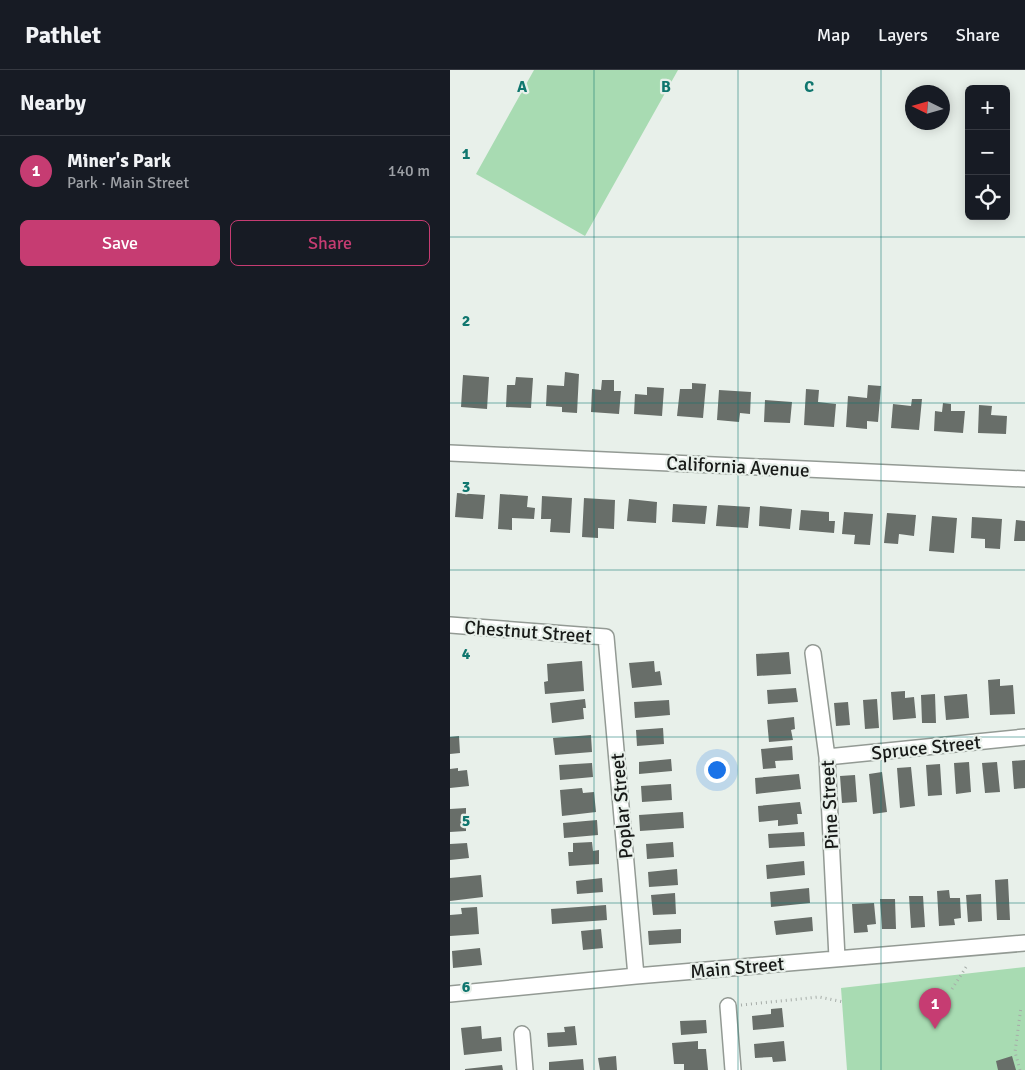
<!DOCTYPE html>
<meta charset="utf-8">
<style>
body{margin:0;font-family:Signika,sans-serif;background:#20242c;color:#f1f3f6}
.controls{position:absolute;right:15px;top:15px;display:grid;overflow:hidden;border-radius:8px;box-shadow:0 2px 12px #0003}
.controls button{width:45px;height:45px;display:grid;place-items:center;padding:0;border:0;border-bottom:1px solid #363941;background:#171b24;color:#f1f3f6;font:25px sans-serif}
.compass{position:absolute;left:455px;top:15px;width:45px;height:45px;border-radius:50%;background:#171b24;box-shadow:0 2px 12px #0003;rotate:275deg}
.you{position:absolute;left:266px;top:699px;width:18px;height:18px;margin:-12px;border:4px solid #fff;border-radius:50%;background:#1a73e8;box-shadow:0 0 0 8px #1a73e833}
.badge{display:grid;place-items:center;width:32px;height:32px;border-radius:50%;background:#c63c72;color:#fff;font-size:16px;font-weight:700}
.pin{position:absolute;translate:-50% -41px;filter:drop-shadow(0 1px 2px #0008)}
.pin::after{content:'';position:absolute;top:26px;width:18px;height:15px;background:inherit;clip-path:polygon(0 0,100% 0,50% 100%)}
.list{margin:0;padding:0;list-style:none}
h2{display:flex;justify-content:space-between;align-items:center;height:65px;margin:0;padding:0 20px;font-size:21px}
h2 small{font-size:16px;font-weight:400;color:#9ea1a6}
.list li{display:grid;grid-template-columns:32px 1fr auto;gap:15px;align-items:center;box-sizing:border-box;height:70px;padding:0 20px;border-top:1px solid #363941}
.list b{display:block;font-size:19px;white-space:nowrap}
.list p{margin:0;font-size:16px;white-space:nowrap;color:#9ea1a6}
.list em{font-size:16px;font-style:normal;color:#9ea1a6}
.actions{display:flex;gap:10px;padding:15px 20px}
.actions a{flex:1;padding:11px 0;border:1px solid #c63c72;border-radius:8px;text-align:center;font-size:18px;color:#c63c72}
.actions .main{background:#c63c72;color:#fff}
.icon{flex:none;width:28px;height:28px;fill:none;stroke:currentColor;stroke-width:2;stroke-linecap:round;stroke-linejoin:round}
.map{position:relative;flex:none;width:575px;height:1000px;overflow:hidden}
header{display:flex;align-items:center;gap:30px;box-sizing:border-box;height:70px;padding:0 25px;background:#171b24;border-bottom:1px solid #363941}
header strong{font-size:24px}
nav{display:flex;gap:28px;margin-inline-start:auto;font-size:18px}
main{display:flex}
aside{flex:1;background:#171b24}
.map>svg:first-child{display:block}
.green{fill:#a8dbb2}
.building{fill:#686e69}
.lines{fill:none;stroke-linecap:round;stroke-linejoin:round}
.minor-casing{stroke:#939a94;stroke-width:18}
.path{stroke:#a6aca8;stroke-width:3;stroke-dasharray:1 4;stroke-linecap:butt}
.minor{stroke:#fff;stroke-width:15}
.grid{fill:none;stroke:#0f766e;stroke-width:1;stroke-opacity:0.55}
.labels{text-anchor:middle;stroke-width:4.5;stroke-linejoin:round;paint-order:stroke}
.street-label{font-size:19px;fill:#181a18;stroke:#e8f0ea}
.grid-label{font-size:16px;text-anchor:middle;font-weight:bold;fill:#0f766e;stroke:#e8f0ea;stroke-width:4.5;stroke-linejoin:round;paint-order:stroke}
</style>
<header>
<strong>Pathlet</strong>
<nav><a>Map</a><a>Layers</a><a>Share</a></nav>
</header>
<main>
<aside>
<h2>Nearby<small></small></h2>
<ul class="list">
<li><span class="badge">1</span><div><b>Miner's Park</b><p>Park · Main Street</p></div><em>140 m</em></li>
</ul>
<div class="actions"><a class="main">Save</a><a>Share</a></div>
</aside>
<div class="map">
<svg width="575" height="1000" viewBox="0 0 575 1000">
<rect width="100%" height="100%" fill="#e8f0ea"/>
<!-- green -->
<path class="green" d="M84 0H228L135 166 26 104Z
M575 897V1000H397L391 918Z"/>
<!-- building -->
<path class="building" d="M115 302 129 304 127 343 112 342V337L96 336 97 315 114 316Z
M13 305 39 307 37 339 11 337Z
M66 307 83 308 81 338 56 337 57 315H65Z
M152 310H164V321H171L169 344 141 342 142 319 151 320Z
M242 313 256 314 253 348 227 346 230 319H242Z
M418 315 431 316 428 352 417 351V359L396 357 398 326 417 328Z
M197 317 214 318 212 346 184 344 185 324 197 325Z
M356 319 369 320 368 332 386 334 384 357 354 355Z
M269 320 301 322 300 344 290 343 289 352 267 350Z
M462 329H472L469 360 441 358 443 334 461 336Z
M315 330 342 332 340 353 314 352Z
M493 333 501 334V341H515L513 363 484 361 485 341 492 342Z
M529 335 542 336 541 345 557 346 556 364 528 363Z
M7 423 35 425 33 449 5 447Z
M50 424 78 426 77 437 85 438 84 449 62 448V460L48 459Z
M92 426 122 428 120 463 100 462 101 449H91Z
M134 428 165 430 164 459 148 458V468L132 467Z
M179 429 207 432 206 453 177 451Z
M223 434 257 436 255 454 222 452Z
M268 435 300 437 298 458 266 456Z
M310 436 342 439 340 459 309 456Z
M351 440 379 442V451H385L384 463 349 460Z
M394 442 423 444 420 475 404 474 405 465 392 464Z
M437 443 466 445 464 466 449 464 448 474 434 473Z
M482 446 507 448 504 483 479 481Z
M522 447 552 449 550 479 535 478V469L521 468Z
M566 450 575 451V471H564Z
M339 582 341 604 307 606 306 584Z
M132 591 134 621 95 624 94 612 98 611 97 594Z
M204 591 205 602 210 601 212 615 182 618 179 593Z
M550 609V616L563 615 565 644 540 645 538 610Z
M346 618 348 632 318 634 317 620Z
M455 621V628L464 627 466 648 443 650 441 622Z
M485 624 486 653H472L471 625Z
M517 624 519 648 496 650 494 626Z
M135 629 136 638H133L134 649 102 653 100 633Z
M427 629 429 658 415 659 413 630Z
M219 630 220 645 185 648 184 632Z
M398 632 400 655 386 656 384 633Z
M344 647 345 659 341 660 343 670 319 672 317 650Z
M213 658 214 674 187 676 186 660Z
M141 665 142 682 105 685 103 668Z
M9 666 10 683 0 684V667Z
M342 676 343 690 325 691 326 698 313 699 311 679Z
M221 689 222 701 189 704V692Z
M575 690V718L564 719 562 691Z
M519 692 521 722 506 724 504 693Z
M547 692 550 722 535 723 532 693Z
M142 693 143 707 110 710 109 695Z
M490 694 492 725 478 726 476 695Z
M461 697 465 736 450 738 447 698Z
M8 698V701L17 700 19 716 0 718V699Z
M432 702 437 742 423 744 419 704Z
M349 704 351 719 306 724 305 708Z
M405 705 407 732 392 733 390 706Z
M221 714 222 730 192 732 191 716Z
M132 718 133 723 144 722 146 742 112 746 110 720Z
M350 732 352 744H347L348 754 328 756V750L309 752 308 736Z
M16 738V761L0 762V739Z
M233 742 234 758 190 761 189 745Z
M147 750 148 765 114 768 113 753Z
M354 762 355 776 319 778 318 764Z
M142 772 143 781 149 780V794L119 796 118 782H123V773Z
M223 772 224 787 197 789 196 774Z
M17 773 19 788 0 790V774Z
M354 791 355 805 317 809 316 795Z
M227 799 228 815 199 817 198 802Z
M31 805 33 827 0 831V808Z
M152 808 153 822 127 824 126 811Z
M558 809 560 850H547L545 810Z
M359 818 360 833 321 837 320 822Z
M499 820 500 828H510L511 848 504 849 505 855 489 856 487 821Z
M225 823 226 844 203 845 201 825Z
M531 824 532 851 518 852 516 825Z
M459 826H473L475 857 461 858Z
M430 829H445L446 859H432Z
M424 833 426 854 417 855 418 862 404 863 402 834Z
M156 835 157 850 102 854 101 839Z
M27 837 29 864 0 866V845L12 844 11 838Z
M362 847 363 861 326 865 324 851Z
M151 859 153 878 133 880 131 861Z
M231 859V873L199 875 198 861Z
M30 878 32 895 3 898 2 881Z
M332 938 334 957 303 960 302 946 321 944V939Z
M256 950 257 963 231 965 230 951Z
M31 956 32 969 51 967 52 981 14 985 11 958Z
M125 956 127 975 98 977 97 963 115 962 114 957Z
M248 971V979H256L258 1000H234V994H224L222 973Z
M334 971 336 991 323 992 322 987 305 988 304 974Z
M166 986 167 1000H150L148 988Z
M562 986 566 1000H548L546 991Z
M133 989 134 1000H99V992Z
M52 995 53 1000H15V999Z"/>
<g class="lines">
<!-- minor casing -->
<g class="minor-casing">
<path id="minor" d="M0 383 575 409
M0 555 156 567 186 906
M363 583 377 687 387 888
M377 687 575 667
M0 924 186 906 575 873
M278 936 283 1000
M72 964 75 1000"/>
</g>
<!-- path -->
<path class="path" d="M502 919 518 894
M291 935 369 927 394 932
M570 1000 565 982 571 937"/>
<!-- minor -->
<use href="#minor" class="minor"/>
</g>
<!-- grid -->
<path class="grid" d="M144 0V1000M288 0V1000M431 0V1000M0 167H575M0 333H575M0 500H575M0 667H575M0 833H575"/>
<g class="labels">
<!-- street labels -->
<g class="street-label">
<text transform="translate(288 396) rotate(3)" y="7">California Avenue</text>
<text transform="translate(78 561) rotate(4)" y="7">Chestnut Street</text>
<text transform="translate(476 677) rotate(-6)" y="7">Spruce Street</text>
<text transform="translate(379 735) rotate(-93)" y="7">Pine Street</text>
<text transform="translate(171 736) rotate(-95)" y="7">Poplar Street</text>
<text transform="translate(287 897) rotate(-5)" y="7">Main Street</text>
</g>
</g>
<g class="grid-label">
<text x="72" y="22">A</text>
<text x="216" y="22">B</text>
<text x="359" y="22">C</text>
<text x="16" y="89">1</text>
<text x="16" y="256">2</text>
<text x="16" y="422">3</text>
<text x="16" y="589">4</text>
<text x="16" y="756">5</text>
<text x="16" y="922">6</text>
</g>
</svg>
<div class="controls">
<button>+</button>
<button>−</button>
<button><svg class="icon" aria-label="locate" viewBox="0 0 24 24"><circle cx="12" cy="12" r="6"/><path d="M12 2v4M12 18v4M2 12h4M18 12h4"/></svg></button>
</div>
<svg class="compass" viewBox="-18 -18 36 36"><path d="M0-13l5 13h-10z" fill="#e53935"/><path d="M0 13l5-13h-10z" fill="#9ea1a6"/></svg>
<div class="you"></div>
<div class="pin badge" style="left:485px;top:959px">1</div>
</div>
</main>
